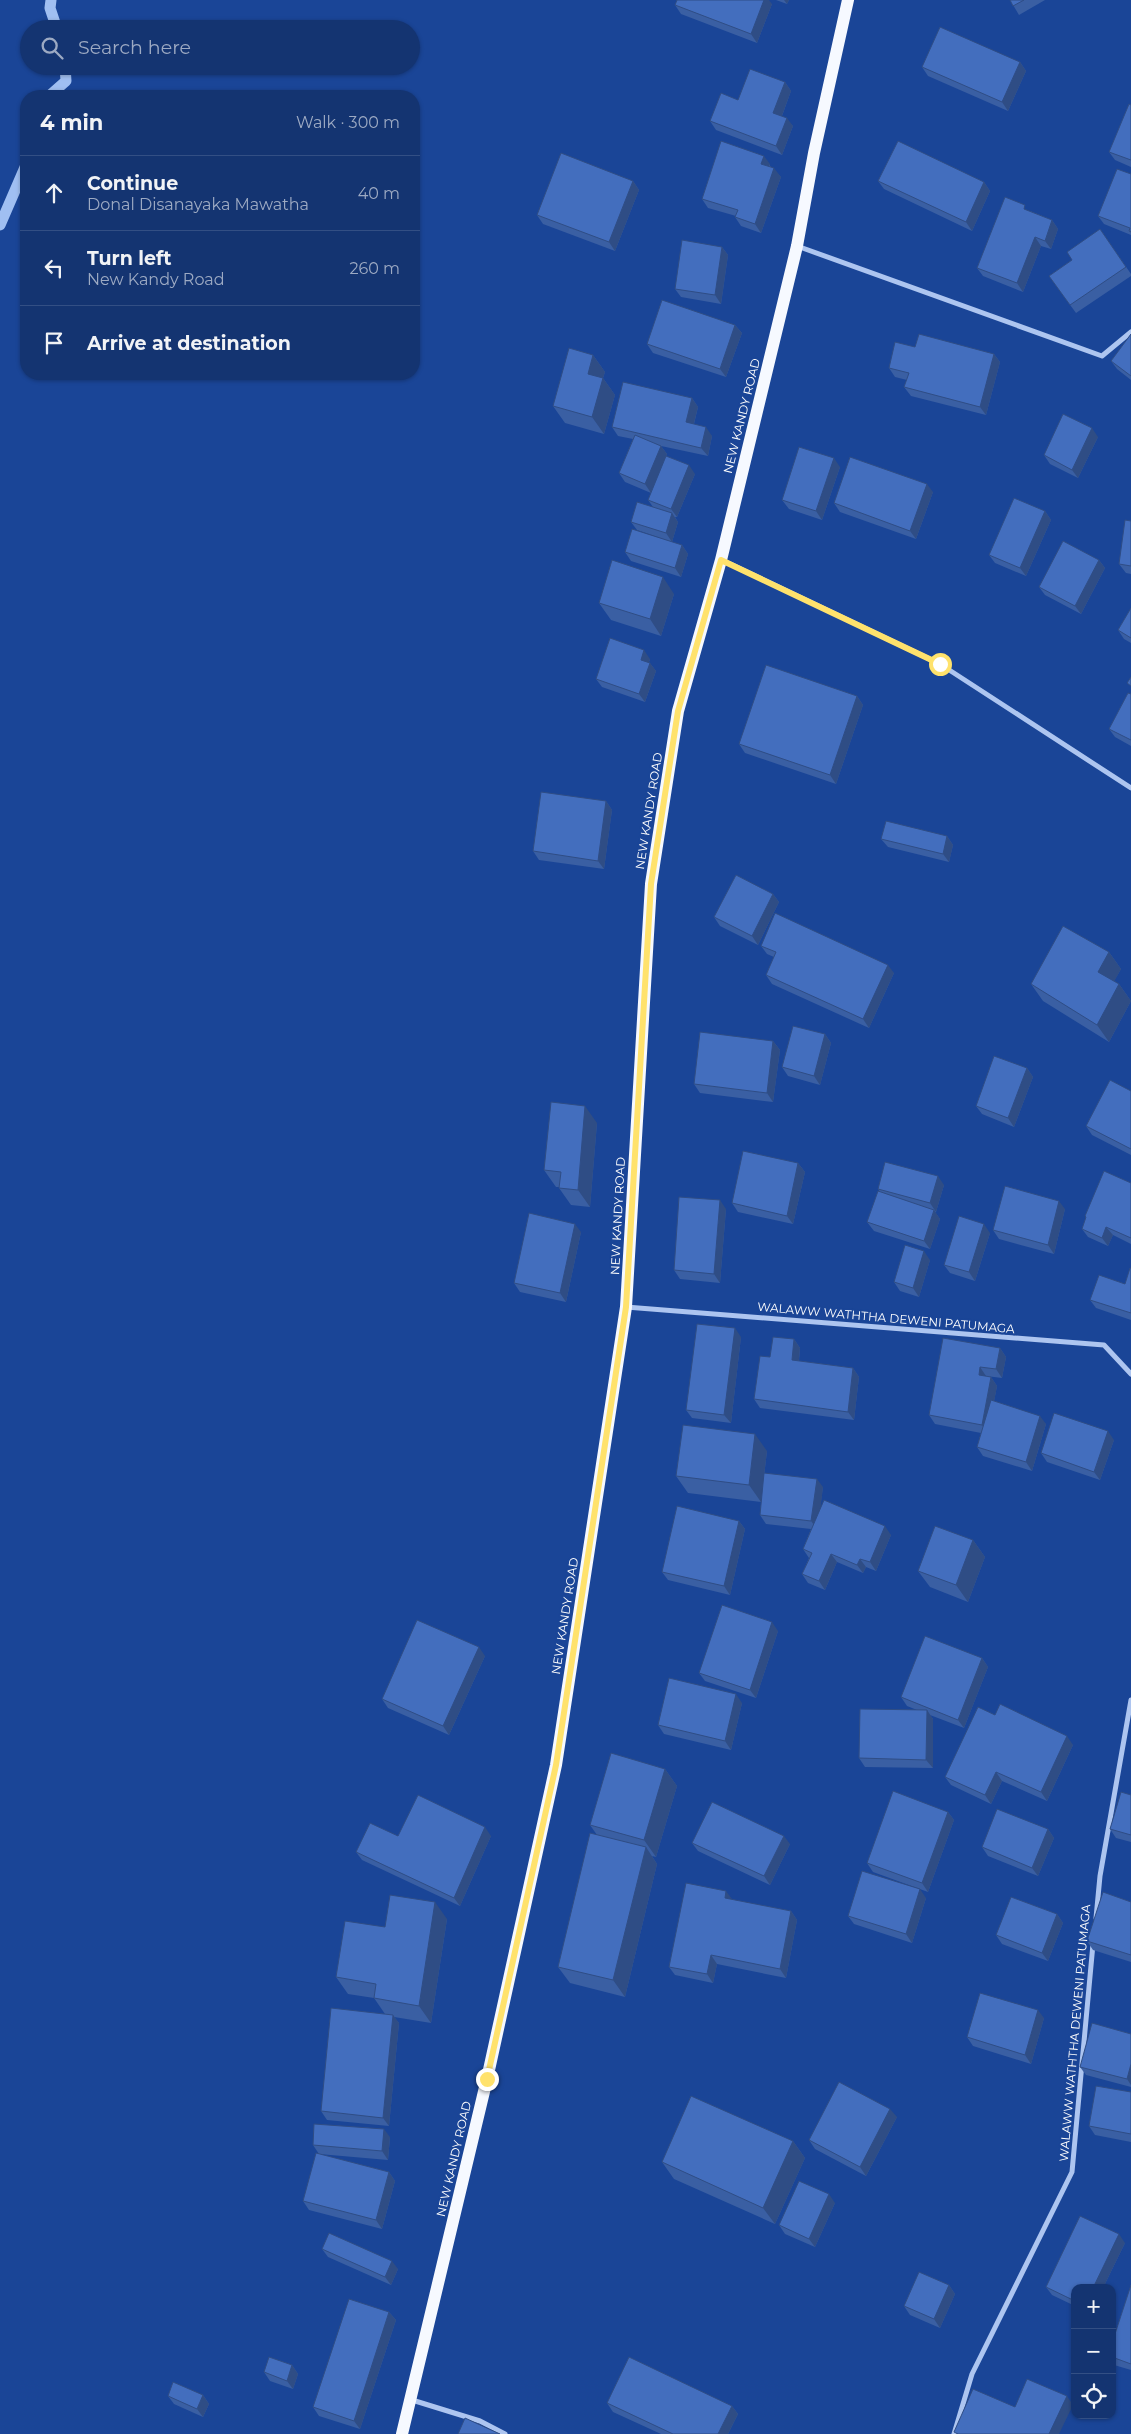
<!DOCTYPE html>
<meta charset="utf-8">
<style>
body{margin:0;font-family:Montserrat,sans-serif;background:#213f79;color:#f1f3f6}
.controls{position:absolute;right:15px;bottom:15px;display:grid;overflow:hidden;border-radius:10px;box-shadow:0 1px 4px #0004}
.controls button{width:45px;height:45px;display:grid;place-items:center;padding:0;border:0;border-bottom:1px solid #334f84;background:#143471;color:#f1f3f6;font:25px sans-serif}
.stop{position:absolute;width:15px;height:15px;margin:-11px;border:4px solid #ffe26c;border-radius:50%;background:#fff}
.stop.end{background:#ffe26c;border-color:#fff;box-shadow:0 1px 5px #0008}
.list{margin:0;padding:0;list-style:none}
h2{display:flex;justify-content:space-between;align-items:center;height:65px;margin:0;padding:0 20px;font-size:21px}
h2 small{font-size:16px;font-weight:400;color:#9daac3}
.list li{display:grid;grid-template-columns:32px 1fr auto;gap:15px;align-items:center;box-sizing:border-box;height:75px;padding:0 20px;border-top:1px solid #334f84}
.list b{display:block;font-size:19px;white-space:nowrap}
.list p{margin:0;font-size:16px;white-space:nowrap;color:#9daac3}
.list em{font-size:16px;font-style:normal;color:#9daac3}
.icon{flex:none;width:28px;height:28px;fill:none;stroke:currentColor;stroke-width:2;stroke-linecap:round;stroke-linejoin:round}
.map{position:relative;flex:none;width:1131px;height:2434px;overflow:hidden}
.search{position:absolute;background:#143471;box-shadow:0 1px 4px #0004;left:20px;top:20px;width:400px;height:55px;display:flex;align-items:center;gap:12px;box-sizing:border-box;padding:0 18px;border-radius:28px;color:#9daac3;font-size:19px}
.panel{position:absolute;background:#143471;box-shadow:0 1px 4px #0004;left:20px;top:90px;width:400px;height:290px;border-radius:20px}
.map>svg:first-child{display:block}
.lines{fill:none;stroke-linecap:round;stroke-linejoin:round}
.stream{stroke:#a0bff2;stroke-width:11}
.minor{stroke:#adc5f0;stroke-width:5}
.primary{stroke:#f6f9ff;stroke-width:12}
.wall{fill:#3a5fa3}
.shaded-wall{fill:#2f4d85}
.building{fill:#436ebe;stroke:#2f4d85}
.route{stroke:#ffe26c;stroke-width:6}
.labels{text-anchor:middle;stroke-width:4;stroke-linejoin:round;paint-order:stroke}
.street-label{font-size:12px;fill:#fff;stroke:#1a4597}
</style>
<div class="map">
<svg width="1131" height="2434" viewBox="0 0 1131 2434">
<rect width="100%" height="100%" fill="#1a4597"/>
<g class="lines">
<!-- stream -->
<path class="stream" d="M51 0 50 8 57 29
M49 96 66 81 65 66
M0 225 26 165"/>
<!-- minor -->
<path class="minor" d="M797 246 1102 356 1131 332
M722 560 940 664 1131 788
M626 1307 1104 1345 1131 1374
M1096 1918 1100 1876 1131 1700
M412 2400 480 2421 505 2434
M954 2434 972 2374 1072 2172 1093 1944"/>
<!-- primary -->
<path class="primary" d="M402 2434 487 2079 556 1765 626 1307 651 884 678 711 721 560 797 246 814 153 848 0"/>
</g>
<!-- wall -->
<path class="wall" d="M776 0H789L787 4Z
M1010 0H1045L1019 15Z
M772 4 757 43 681 14 675 5Z
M1020 62 1026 71 1008 111 928 76 922 67Z
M785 82 791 91 782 116 793 126 782 155 716 130 710 121 738 100Z
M1131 105V167L1115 160 1109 152Z
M770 164V166L781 177 761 233 741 226 735 217 736 216 708 208 702 199Z
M1131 174V235L1104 224 1098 216Z
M633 181 639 190 615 251 543 224 537 215Z
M878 181 984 182 990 191 972 231 884 189Z
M1030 211 1052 220 1058 229 1051 249 1041 246 1023 292 983 276 977 268Z
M1100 229 1131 274V276L1076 313 1049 276 1072 260Z
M722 247 728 255 721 304 681 297 675 289Z
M735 325 742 333 726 377 653 353 647 344Z
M1131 334V380L1117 369 1111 361Z
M915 347 994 354 1000 362 986 415 911 396 904 387 907 380 895 377 889 368Z
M593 355 605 372 603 378 615 395 604 434 565 423 553 406Z
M692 398 698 407 694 424 712 436 708 456 661 446 667 454 651 493 625 482 619 473 633 439 618 436 612 427Z
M1098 437 1078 478 1050 464 1044 455Z
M840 467 822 520 789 509 782 500Z
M695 474 677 517H675L678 522 672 542 637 530 631 522 653 507 648 500Z
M933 492 916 539 840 512 834 503Z
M1045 511 1051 520 1026 576 995 563 989 555Z
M1131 521V574L1126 573 1119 564Z
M682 545 688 554 681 577 631 561 625 552Z
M1099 560 1105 568 1081 614 1045 595 1039 587Z
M674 594 661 636 611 620 599 603Z
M1131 608V643L1124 639 1118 630Z
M650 659 649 662 656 671 645 702 602 687 596 679Z
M1131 694V746L1115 737 1109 729Z
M857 696 863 705 836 784 745 753 739 744Z
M606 801 612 810 604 869 539 860 533 851Z
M947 836 953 845 949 862 888 847 881 839Z
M773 894 779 902 758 945 720 926 714 917Z
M761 946 894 973 869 1028 772 984 766 975 774 957 767 954Z
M1109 952 1121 969 1114 981 1119 984 1131 1001 1109 1042 1043 1001 1031 984Z
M825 1034 831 1043 820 1085 788 1076 782 1067Z
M773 1041 780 1050 773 1102 700 1093 694 1084Z
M1027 1068 1033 1077 1014 1127 982 1114 976 1106Z
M1131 1091V1155L1092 1135 1086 1126Z
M597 1123 590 1207 571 1205 559 1188V1187H556L544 1170Z
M798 1163 805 1172 793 1224 738 1212 732 1203Z
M1131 1183V1244L1113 1235 1108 1246 1088 1237 1082 1229 1086 1218 1085 1216Z
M944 1185 936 1212H935L940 1219 930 1249 874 1231 867 1222 880 1192 878 1189Z
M726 1209 720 1283 680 1279 674 1270Z
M1065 1209 1054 1254 999 1239 993 1230Z
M581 1232 566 1302 520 1292 514 1283Z
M990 1233 975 1281 950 1273 944 1265Z
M930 1260 919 1297 900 1291 894 1282Z
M1131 1268V1320L1096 1308 1090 1300 1125 1284Z
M741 1337 731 1423 692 1418 686 1410Z
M794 1339 800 1348 799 1361 853 1368 859 1377 854 1420 760 1408 754 1399 770 1357Z
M1000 1348 1006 1357 1002 1378 986 1376 991 1377 997 1386 994 1401 1046 1424 1032 1471 983 1456 977 1447 981 1433 935 1424 929 1415Z
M1114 1440 1100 1480 1047 1462 1041 1453Z
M767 1451 761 1502 688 1493 676 1476Z
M823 1487 820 1508 891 1535 876 1571 866 1567 863 1573 837 1562 825 1590 808 1583 802 1574 809 1558 803 1549 811 1529 766 1524 760 1515Z
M739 1521 745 1529 730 1595 668 1580 662 1572Z
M973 1540 985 1557 968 1602 930 1587 918 1571Z
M778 1631 756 1698 705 1681 699 1673Z
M485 1656 449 1735 388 1708 382 1699Z
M982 1658 988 1667 964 1728 930 1715 933 1719V1768L865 1767 859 1758 917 1710 907 1706 901 1697Z
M742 1703 731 1750 664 1734 658 1725Z
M995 1715 1073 1745 1047 1801 1002 1781 991 1804 951 1785 945 1777Z
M665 1769 677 1786 656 1857 652 1856 657 1864 625 1997 570 1983 558 1967 597 1835 590 1825Z
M1131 1795V1842L1116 1838 1110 1829Z
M948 1812 954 1820 928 1892 873 1872 867 1863Z
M1048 1829 1054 1838 1038 1876 988 1856 982 1847Z
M398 1836H491L460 1906 362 1860 356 1852Z
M692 1843 790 1844 770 1885 698 1851Z
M926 1898 912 1943 854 1924 848 1916Z
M732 1900 791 1911 797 1920 786 1978 717 1964 713 1983 675 1975 669 1967Z
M1131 1902V1962L1093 1950 1087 1941Z
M1057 1914 1063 1923 1048 1961 1002 1944 996 1935Z
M447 1919 431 2023 394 2017 399 2023 389 2126 327 2120 321 2111 385 2014 374 1998 348 1994 336 1977 385 1927Z
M1044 2018 1031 2064 973 2046 967 2037Z
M1131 2034V2087L1086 2075 1080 2067Z
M1131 2092V2142L1095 2135 1089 2126Z
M897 2117 866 2176 815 2149 809 2140Z
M390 2137 388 2160 319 2154 389 2172 395 2181 382 2229 309 2210 303 2201 319 2154 313 2145Z
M793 2141 805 2158 775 2224 674 2179 662 2162Z
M835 2203 815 2247 785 2234 779 2225Z
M1125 2243 1103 2288H1075V2306L1052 2295 1046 2287Z
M322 2249 398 2269 391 2285 328 2257Z
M949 2285 955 2294 940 2328 910 2315 904 2306Z
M1131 2285V2370L1114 2365 1112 2362V2343Z
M389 2312 396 2320 360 2429 319 2416 313 2407Z
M292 2365 298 2374 293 2389 270 2381 264 2372Z
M203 2395 209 2404 203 2417 174 2404 168 2396Z
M607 2403 732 2406 738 2414 728 2434H661L613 2412Z"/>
<!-- shaded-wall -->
<path class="shaded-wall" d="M764 0H769L772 4 757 43 751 34Z
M784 0H789L787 4Z
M1020 62 1026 71 1008 111 1002 102Z
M785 82 791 91 780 121 773 113Z
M787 118 793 126 782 155 776 146Z
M764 156 770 164 767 172 761 164Z
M774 168 781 177 761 233 755 224Z
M633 181 639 190 615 251 609 242Z
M984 182 990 191 972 231 966 222Z
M1052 220 1058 229 1051 249 1045 241Z
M1035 237 1041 246 1023 292 1017 283Z
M722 247 728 255 721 304 715 295Z
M735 325 742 333 726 377 720 369Z
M994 354 1000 362 986 415 980 407Z
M593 355 605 372 603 378 615 395 604 434 592 417 588 374Z
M692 398 698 407 692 431 686 422Z
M706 427 712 436 708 456 701 448Z
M1092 428 1098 437 1078 478 1072 470Z
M661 446 667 454 651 493 645 484Z
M834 458 840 467 822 520 816 511Z
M689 465 695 474 677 517 671 509Z
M927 484 933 492 916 539 910 531Z
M1045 511 1051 520 1026 576 1020 568Z
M672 513 678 522 672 542 666 533Z
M682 545 688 554 681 577 675 568Z
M1099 560 1105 568 1081 614 1075 606Z
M663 577 674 594 661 636 650 619Z
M644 650 650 659 647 669 641 660Z
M650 663 656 671 645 702 639 694Z
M857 696 863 705 836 784 830 775Z
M606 801 612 810 604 869 598 861Z
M947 836 953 845 949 862 943 854Z
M773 894 779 902 758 945 752 936Z
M1109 952 1121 969 1110 989 1098 972Z
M888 965 894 973 869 1028 863 1019Z
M1119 984 1131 1001 1109 1042 1097 1025Z
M825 1034 831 1043 820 1085 814 1076Z
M773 1041 780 1050 773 1102 767 1093Z
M1027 1068 1033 1077 1014 1127 1008 1118Z
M585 1106 597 1123 590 1207 578 1190Z
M798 1163 805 1172 793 1224 787 1216Z
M938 1176 944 1185 936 1212 930 1203Z
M720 1200 726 1209 720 1283 714 1274Z
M1059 1201 1065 1209 1054 1254 1048 1245Z
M934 1210 940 1219 930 1249 924 1241Z
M575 1224 581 1232 566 1302 560 1293Z
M984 1224 990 1233 975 1281 969 1272Z
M1106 1227 1113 1235 1108 1246 1102 1238Z
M924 1251 930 1260 919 1297 913 1288Z
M735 1328 741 1337 731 1423 724 1415Z
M794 1339 800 1348 798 1369 792 1360Z
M1000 1348 1006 1357 1002 1378 996 1369Z
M980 1367 986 1376 985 1383 979 1375Z
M853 1368 859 1377 854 1420 848 1412Z
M991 1377 997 1386 988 1434 982 1425Z
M1040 1416 1046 1424 1032 1471 1026 1462Z
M1108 1431 1114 1440 1100 1480 1094 1472Z
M755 1434 767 1451 761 1502 749 1485Z
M817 1479 823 1487 818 1530 811 1521Z
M739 1521 745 1529 730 1595 724 1586Z
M885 1526 891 1535 876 1571 870 1562Z
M973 1540 985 1557 968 1602 956 1585Z
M831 1554 837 1562 825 1590 819 1581Z
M860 1559 866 1567 863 1573 857 1565Z
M772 1622 778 1631 756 1698 750 1690Z
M479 1647 485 1656 449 1735 443 1726Z
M982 1658 988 1667 964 1728 958 1720Z
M736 1694 742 1703 731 1750 725 1741Z
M927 1710 933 1719V1768L926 1760Z
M1067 1736 1073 1745 1047 1801 1041 1792Z
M665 1769 677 1786 656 1857 644 1840Z
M996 1772 1002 1781 991 1804 985 1795Z
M948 1812 954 1820 928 1892 922 1883Z
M485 1827 491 1836 460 1906 454 1898Z
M1048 1829 1054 1838 1038 1876 1032 1868Z
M784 1836 790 1844 770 1885 764 1876Z
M646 1847 657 1864 625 1997 613 1980Z
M920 1889 926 1898 912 1943 906 1934Z
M726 1891 732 1899 725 1898Z
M435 1902 447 1919 431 2023 419 2006Z
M791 1911 797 1920 786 1978 780 1969Z
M1057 1914 1063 1923 1048 1961 1042 1953Z
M711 1955 717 1964 713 1983 707 1974Z
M1038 2010 1044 2018 1031 2064 1025 2055Z
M393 2015 399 2023 389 2126 383 2118Z
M1131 2064V2085L1127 2079Z
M890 2109 897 2117 866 2176 860 2167Z
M384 2129 390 2137 388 2160 382 2151Z
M793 2141 805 2158 775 2224 763 2208Z
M389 2172 395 2181 382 2229 376 2220Z
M829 2194 835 2203 815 2247 809 2239Z
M1119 2234 1125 2243 1103 2288H1093Z
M392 2261 398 2269 391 2285 385 2277Z
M949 2285 955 2294 940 2328 934 2319Z
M389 2312 396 2320 360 2429 354 2421Z
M292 2365 298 2374 293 2389 287 2381Z
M203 2395 209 2404 203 2417 197 2409Z
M1067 2396 1073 2405 1059 2434H1049Z
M732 2406 738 2414 728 2434H718Z"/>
<!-- building -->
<path class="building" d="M677 0H764L751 34 675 5Z
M1010 0H1024L1013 6Z
M940 27 1020 62 1002 102 922 67Z
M750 69 785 82 773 113 787 118 776 146 710 121 721 93 738 100Z
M1129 104 1131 105V160L1109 152Z
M721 141 764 156 761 164 774 168 755 224 735 217 738 210 702 199Z
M898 141 984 182 966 222 878 181Z
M561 153 633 181 609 242 537 215Z
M1117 169 1131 174V232L1129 231 1130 228 1098 216Z
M1005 197 1025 205 1024 209 1052 220 1045 241 1035 237 1017 283 977 268Z
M1100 229 1126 267 1070 305 1049 276 1072 260 1067 252Z
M682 240 722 247 715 295 675 289Z
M662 300 735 325 720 369 647 344Z
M919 334 994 354 980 407 904 387 909 373 889 368 895 342 915 347Z
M1131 334V376L1111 361Z
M569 348 593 355 588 374 603 378 592 417 553 406Z
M623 382 692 398 686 422 706 427 701 448 612 427Z
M1063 414 1092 428 1072 470 1044 455Z
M635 435 661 446 645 484 619 473Z
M799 447 834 458 816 511 782 500Z
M666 456 689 465 671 509 648 500Z
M850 457 927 484 910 531 834 503Z
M1014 498 1045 511 1020 568 989 555Z
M637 502 672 513 666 533 631 522Z
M1125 520 1131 521V566L1119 564Z
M632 529 682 545 675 568 625 552Z
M1063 541 1099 560 1075 606 1039 587Z
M612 560 663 577 650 619 599 603Z
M1131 608V638L1118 630Z
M610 638 644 650 641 660 650 663 639 694 596 679Z
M766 665 857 696 830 775 739 744Z
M1131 677V686L1127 683Z
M1128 693 1131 694V740L1109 729Z
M541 792 606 801 598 861 533 851Z
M886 821 947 836 943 854 881 839Z
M736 875 773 894 752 936 714 917Z
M775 913 888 965 863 1019 766 975 776 952 761 946Z
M1063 926 1109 952 1098 972 1119 984 1097 1025 1031 984Z
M793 1026 825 1034 814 1076 782 1067Z
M700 1032 773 1041 767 1093 694 1084Z
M994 1056 1027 1068 1008 1118 976 1106Z
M1110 1080 1131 1091V1149L1086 1126Z
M551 1102 585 1106 578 1190 559 1188 561 1172 544 1170Z
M743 1151 798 1163 787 1216 732 1203Z
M885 1162 938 1176 930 1203 878 1189Z
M1104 1171 1131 1183V1238L1106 1227 1102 1238 1082 1229 1086 1217 1085 1216Z
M1005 1186 1059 1201 1048 1245 993 1230Z
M878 1191 934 1210 924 1241 867 1222Z
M679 1197 720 1200 714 1274 674 1270Z
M529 1213 575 1224 560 1293 514 1283Z
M959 1216 984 1224 969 1272 944 1265Z
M905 1245 924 1251 913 1288 894 1282Z
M1130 1268H1131V1313L1090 1300 1099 1275 1125 1284Z
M697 1324 735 1328 724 1415 686 1410Z
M773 1337 794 1339 792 1360 853 1368 848 1412 754 1399 760 1356 770 1357Z
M943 1338 1000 1348 996 1369 980 1367 979 1375 991 1377 982 1425 929 1415Z
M991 1400 1040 1416 1026 1462 977 1447Z
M1054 1413 1108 1431 1094 1472 1041 1453Z
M683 1425 755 1434 749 1485 676 1476Z
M764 1473 817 1479 811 1521 760 1515Z
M824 1500 885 1526 870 1562 860 1559 857 1565 831 1554 819 1581 802 1574 812 1553 803 1549Z
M677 1506 739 1521 724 1586 662 1572Z
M935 1526 973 1540 956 1585 918 1571Z
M722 1605 772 1622 750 1690 699 1673Z
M417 1620 479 1647 443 1726 382 1699Z
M925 1636 982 1658 958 1720 901 1697Z
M669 1678 736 1694 725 1741 658 1725Z
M1000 1704 1067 1736 1041 1792 996 1772 985 1795 945 1777 978 1707 995 1715Z
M860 1709 927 1710 926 1760 859 1758Z
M611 1753 665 1769 644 1840 590 1825Z
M893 1791 948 1812 922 1883 867 1863Z
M1121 1792 1131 1795V1835L1110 1829Z
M418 1795 485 1827 454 1898 356 1852 370 1823 398 1836Z
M712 1802 784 1836 764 1876 692 1843Z
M997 1809 1048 1829 1032 1868 982 1847Z
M590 1833 646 1847 613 1980 558 1967Z
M862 1871 920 1889 906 1934 848 1916Z
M686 1883 726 1891 725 1898 791 1911 780 1969 711 1955 707 1974 669 1967Z
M1103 1892 1131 1902V1955L1087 1941Z
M390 1895 435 1902 419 2006 374 1998 376 1984 336 1977 345 1921 385 1927Z
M1011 1897 1057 1914 1042 1953 996 1935Z
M980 1993 1038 2010 1025 2055 967 2037Z
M331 2008 393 2015 383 2118 321 2111Z
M1092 2023 1131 2034V2064L1127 2079 1080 2067Z
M839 2082 890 2109 860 2167 809 2140Z
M1096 2086 1131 2092V2134L1089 2126Z
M691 2096 793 2141 763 2208 662 2162Z
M314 2124 384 2129 382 2151 313 2145Z
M316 2153 389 2172 376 2220 303 2201Z
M799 2181 829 2194 809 2239 779 2225Z
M1080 2216 1119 2234 1093 2288H1075V2301L1046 2287Z
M329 2233 392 2261 385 2277 322 2249Z
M919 2272 949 2285 934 2319 904 2306Z
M1131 2285V2364L1112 2357V2343Z
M349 2299 389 2312 354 2421 313 2407Z
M269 2357 292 2365 287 2381 264 2372Z
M629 2357 732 2406 718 2434H673L607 2403Z
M1027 2379 1067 2396 1049 2434H958L954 2432 973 2389 1015 2407Z
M173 2382 203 2395 197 2409 168 2396Z
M465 2418 500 2434H458Z"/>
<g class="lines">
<!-- route -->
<path class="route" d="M487 2079 556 1765 626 1307 651 884 678 711 721 560 940 664"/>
</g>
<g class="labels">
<!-- street labels -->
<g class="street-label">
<text transform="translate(742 416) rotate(-76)" y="4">NEW KANDY ROAD</text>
<text transform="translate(649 811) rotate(-81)" y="4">NEW KANDY ROAD</text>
<text transform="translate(618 1216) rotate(-87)" y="4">NEW KANDY ROAD</text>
<text transform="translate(886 1318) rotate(5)" y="4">WALAWW WATHTHA DEWENI PATUMAGA</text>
<text transform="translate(565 1616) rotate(-81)" y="4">NEW KANDY ROAD</text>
<text transform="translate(1075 2033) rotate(-85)" y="4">WALAWW WATHTHA DEWENI PATUMAGA</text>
<text transform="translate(454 2159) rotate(-77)" y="4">NEW KANDY ROAD</text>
</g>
</g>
</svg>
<div class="controls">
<button>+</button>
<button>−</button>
<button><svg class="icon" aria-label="locate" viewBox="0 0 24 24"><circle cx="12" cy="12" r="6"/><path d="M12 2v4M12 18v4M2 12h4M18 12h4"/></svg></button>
</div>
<div class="stop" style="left:940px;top:664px"></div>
<div class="stop end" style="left:487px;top:2079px"></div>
<div class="search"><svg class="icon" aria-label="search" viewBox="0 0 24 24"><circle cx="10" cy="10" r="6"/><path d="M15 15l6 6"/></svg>Search here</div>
<section class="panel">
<h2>4 min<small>Walk · 300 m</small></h2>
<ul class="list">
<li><svg class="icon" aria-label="ahead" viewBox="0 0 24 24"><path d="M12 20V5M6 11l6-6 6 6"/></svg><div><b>Continue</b><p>Donal Disanayaka Mawatha</p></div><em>40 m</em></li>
<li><svg class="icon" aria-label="left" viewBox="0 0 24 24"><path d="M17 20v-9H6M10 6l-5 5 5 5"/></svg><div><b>Turn left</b><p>New Kandy Road</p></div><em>260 m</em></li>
<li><svg class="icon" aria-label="arrive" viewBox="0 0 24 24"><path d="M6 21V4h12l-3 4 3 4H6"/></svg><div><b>Arrive at destination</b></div></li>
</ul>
</section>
</div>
